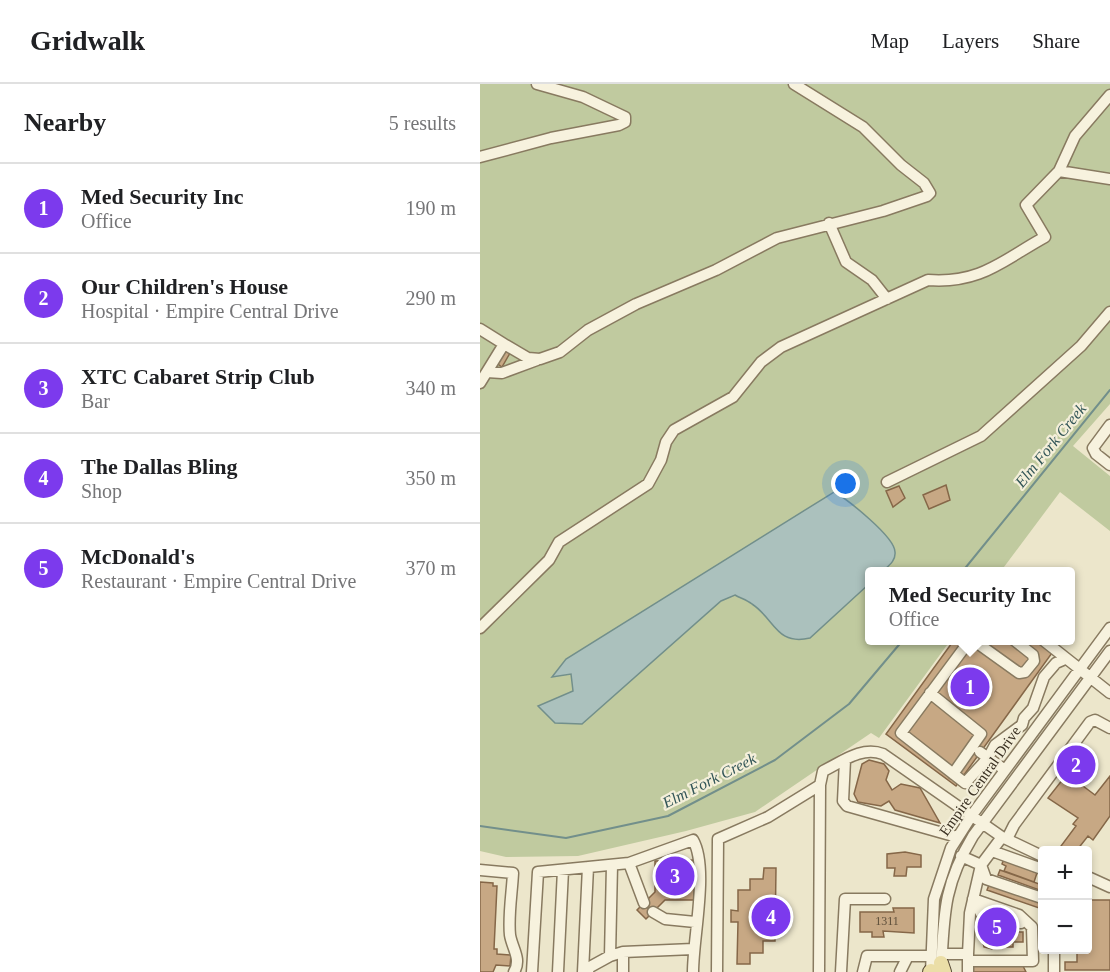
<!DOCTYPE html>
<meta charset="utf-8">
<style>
body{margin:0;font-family:"Times New Roman",serif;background:#f6f6f6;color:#202124}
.controls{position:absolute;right:18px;bottom:18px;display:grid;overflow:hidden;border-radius:6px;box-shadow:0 3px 9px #0003}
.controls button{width:54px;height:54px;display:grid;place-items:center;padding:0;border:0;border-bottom:2px solid #e0e0e0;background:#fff;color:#202124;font:30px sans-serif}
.you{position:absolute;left:366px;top:400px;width:21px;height:21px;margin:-15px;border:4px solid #fff;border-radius:50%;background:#1a73e8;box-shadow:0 0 0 9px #1a73e833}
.badge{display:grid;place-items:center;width:39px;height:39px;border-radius:50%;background:#7c3aed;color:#fff;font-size:20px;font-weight:700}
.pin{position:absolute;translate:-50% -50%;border:3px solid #fff;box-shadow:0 2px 6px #0006}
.popup{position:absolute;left:385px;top:483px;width:210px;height:78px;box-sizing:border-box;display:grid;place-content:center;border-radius:6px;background:#fff;filter:drop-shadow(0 2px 4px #0005);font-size:20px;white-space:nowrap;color:#757577}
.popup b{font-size:22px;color:#202124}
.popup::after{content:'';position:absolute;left:50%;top:100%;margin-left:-12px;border:12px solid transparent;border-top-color:#fff}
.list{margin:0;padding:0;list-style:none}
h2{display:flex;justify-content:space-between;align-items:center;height:78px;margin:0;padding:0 24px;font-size:26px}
h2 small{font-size:20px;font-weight:400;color:#757577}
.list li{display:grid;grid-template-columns:39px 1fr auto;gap:18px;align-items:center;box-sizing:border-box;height:90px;padding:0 24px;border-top:2px solid #e0e0e0}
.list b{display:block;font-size:22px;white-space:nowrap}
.list p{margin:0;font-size:20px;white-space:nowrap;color:#757577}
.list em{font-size:20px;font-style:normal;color:#757577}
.map{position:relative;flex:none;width:630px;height:888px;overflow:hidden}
header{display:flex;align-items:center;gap:36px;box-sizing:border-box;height:84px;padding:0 30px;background:#fff;border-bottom:2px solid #e0e0e0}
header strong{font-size:28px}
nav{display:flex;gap:33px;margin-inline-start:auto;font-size:21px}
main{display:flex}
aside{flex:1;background:#fff}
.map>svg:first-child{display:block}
.green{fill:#c0ca9f}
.water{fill:#abc1bd;stroke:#728f8b;stroke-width:1.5}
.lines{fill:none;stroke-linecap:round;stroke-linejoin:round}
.stream{stroke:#728f8b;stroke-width:2}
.building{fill:#c7a884;stroke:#856748;stroke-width:1.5}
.minor-casing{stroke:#887a60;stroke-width:13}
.major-casing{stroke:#564834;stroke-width:16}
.minor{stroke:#f7f2de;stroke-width:10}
.major{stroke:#ebdea7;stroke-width:14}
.labels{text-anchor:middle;stroke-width:4.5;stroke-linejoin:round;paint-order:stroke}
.number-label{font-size:12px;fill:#5d4e3a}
.street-label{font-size:15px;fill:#3a3022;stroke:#f4efda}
.water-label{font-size:16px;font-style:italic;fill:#335658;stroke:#f4efda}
</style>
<header>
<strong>Gridwalk</strong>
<nav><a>Map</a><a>Layers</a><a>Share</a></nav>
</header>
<main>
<aside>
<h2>Nearby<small>5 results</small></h2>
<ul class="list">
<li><span class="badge">1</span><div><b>Med Security Inc</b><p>Office</p></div><em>190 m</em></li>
<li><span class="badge">2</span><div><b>Our Children's House</b><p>Hospital · Empire Central Drive</p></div><em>290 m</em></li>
<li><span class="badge">3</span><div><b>XTC Cabaret Strip Club</b><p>Bar</p></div><em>340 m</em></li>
<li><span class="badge">4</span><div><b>The Dallas Bling</b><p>Shop</p></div><em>350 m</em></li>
<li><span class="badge">5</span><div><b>McDonald's</b><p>Restaurant · Empire Central Drive</p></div><em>370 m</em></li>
</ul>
</aside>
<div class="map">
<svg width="630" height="888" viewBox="0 0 630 888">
<rect width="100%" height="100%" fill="#ece6cb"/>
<!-- green -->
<path class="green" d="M0 0H630V320L593 362 630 392V447L580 408 521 487 390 488V556L470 557 399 654 391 649 275 728 206 747 98 772 26 773 0 767Z"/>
<!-- water -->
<path class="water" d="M354 408C367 415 415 453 415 468 416 477 408 482 403 487L390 488 389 500 330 554C296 562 295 535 272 520 267 516 260 514 255 511L241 517 102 640 75 639 58 622 93 607 91 590 72 593 86 575Z"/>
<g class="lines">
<!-- stream -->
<path class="stream" d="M482 488 630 306
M0 742 86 754 188 732 295 676 369 620 423 556"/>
</g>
<!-- building -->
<path class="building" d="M23 265 30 269 22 283 15 278Z
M466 401 470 416 449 425 443 411Z
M419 402 425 414 413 423 406 407Z
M474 556H555L572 569 476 702 406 650Z
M389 676 404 680 409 687 406 696 412 706 421 700 440 704 460 739 415 726 409 717 401 722 378 718 374 710 382 680Z
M587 690 615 711 630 692V732L613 756 608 752 597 766H583L581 762 596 742 593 740 598 734 568 714Z
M425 768 441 771V783H427L426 792H414L415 784H407V770Z
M524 775 557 789 554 798 524 787 526 782 522 780Z
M215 776 214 816H185L166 835 157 826 175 808V777Z
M284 784H296L295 857H283V869H270V880H257L258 838H251V826L258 827V806H270V795H283Z
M520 786 562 801V807L518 791Z
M0 798 13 799V802H17L14 865H17V870L31 871 30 882 16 881 13 888H0Z
M509 801 562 819V825L507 806Z
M608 816H630V886H585V878H597V866H608Z
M413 824H434V849L403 847 404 853H392V848H380V828H414Z
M504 837 537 839V848H543V858H533V863H515L512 865 504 863 502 855 504 852Z
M490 882H543L546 888H493Z"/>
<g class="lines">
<!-- minor casing -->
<g class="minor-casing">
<path id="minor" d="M0 73 71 54 139 41 145 38V33L103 13 57 0
M579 87 630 95
M349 139 366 178 392 196 407 215
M0 245 24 260 0 299
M24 260 48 274 60 275 80 268 108 246 156 220 236 186 297 154 403 127 447 112 450 109 444 99 421 81 383 43 314 0
M7 288 22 289 57 276
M630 341 613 364 616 370 630 381
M407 398 501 352 601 262 630 228
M0 544 69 476 79 458 168 400 181 376 186 358 194 346 253 313 281 278 301 263 448 196C501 200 523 176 565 153L546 121 579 87 595 52 630 11
M490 556 421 649 485 699 508 674 515 661 542 641 544 634 553 624 564 593 576 579 585 575
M493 556 539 589 545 588 554 577 553 571 534 556
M563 556 630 609
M450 609 501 650 473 690
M500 668 525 686
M365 676 363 717 367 722 477 753
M340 701 343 687C362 678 381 662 403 670L522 753 562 772
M527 755 534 741 610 638 615 636 630 644
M512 767 562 785
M481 772 501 781 506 795 562 814
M149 779 164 819
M0 786 33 789C32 809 28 832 30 851 32 864 42 875 34 888
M608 793 630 803
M493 815 503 833 541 839
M173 828 185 835 215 838
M574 866V888
M462 870H488V888
M488 870 490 829 501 781 522 753
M130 872 143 868 213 865
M488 877H553L552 843 539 831 493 815
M461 887C464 831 463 802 493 752L630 567
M52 888 58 788 149 779 213 756C229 784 213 853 213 888
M78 888 83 786
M103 888 108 783
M107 888 110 883 130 872 132 781
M143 888V868
M237 888 238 755 288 733 340 701 339 888
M361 888 365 815H405
M383 888 387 872H428
M420 888 428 872H451
M451 888 454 815 471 764 492 731 630 544"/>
</g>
<!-- major casing -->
<g class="major-casing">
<path id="major" d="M461 879 464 888
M450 888 451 887"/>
</g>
<!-- minor -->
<use href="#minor" class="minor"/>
<!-- major -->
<use href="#major" class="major"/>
</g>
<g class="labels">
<!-- number labels -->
<g class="number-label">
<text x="407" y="841">1311</text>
</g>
<!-- street labels -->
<g class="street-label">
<text transform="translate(500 697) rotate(-55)" y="5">Empire Central Drive</text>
</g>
<!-- water labels -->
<g class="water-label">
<text transform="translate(570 361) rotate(-51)" y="6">Elm Fork Creek</text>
<text transform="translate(229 696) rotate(-27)" y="6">Elm Fork Creek</text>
</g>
</g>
</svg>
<div class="controls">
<button>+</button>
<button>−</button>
</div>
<div class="you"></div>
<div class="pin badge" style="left:490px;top:603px">1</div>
<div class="popup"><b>Med Security Inc</b>Office</div>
<div class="pin badge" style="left:596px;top:681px">2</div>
<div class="pin badge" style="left:195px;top:792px">3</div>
<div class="pin badge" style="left:291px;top:833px">4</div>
<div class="pin badge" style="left:517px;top:843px">5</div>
</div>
</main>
